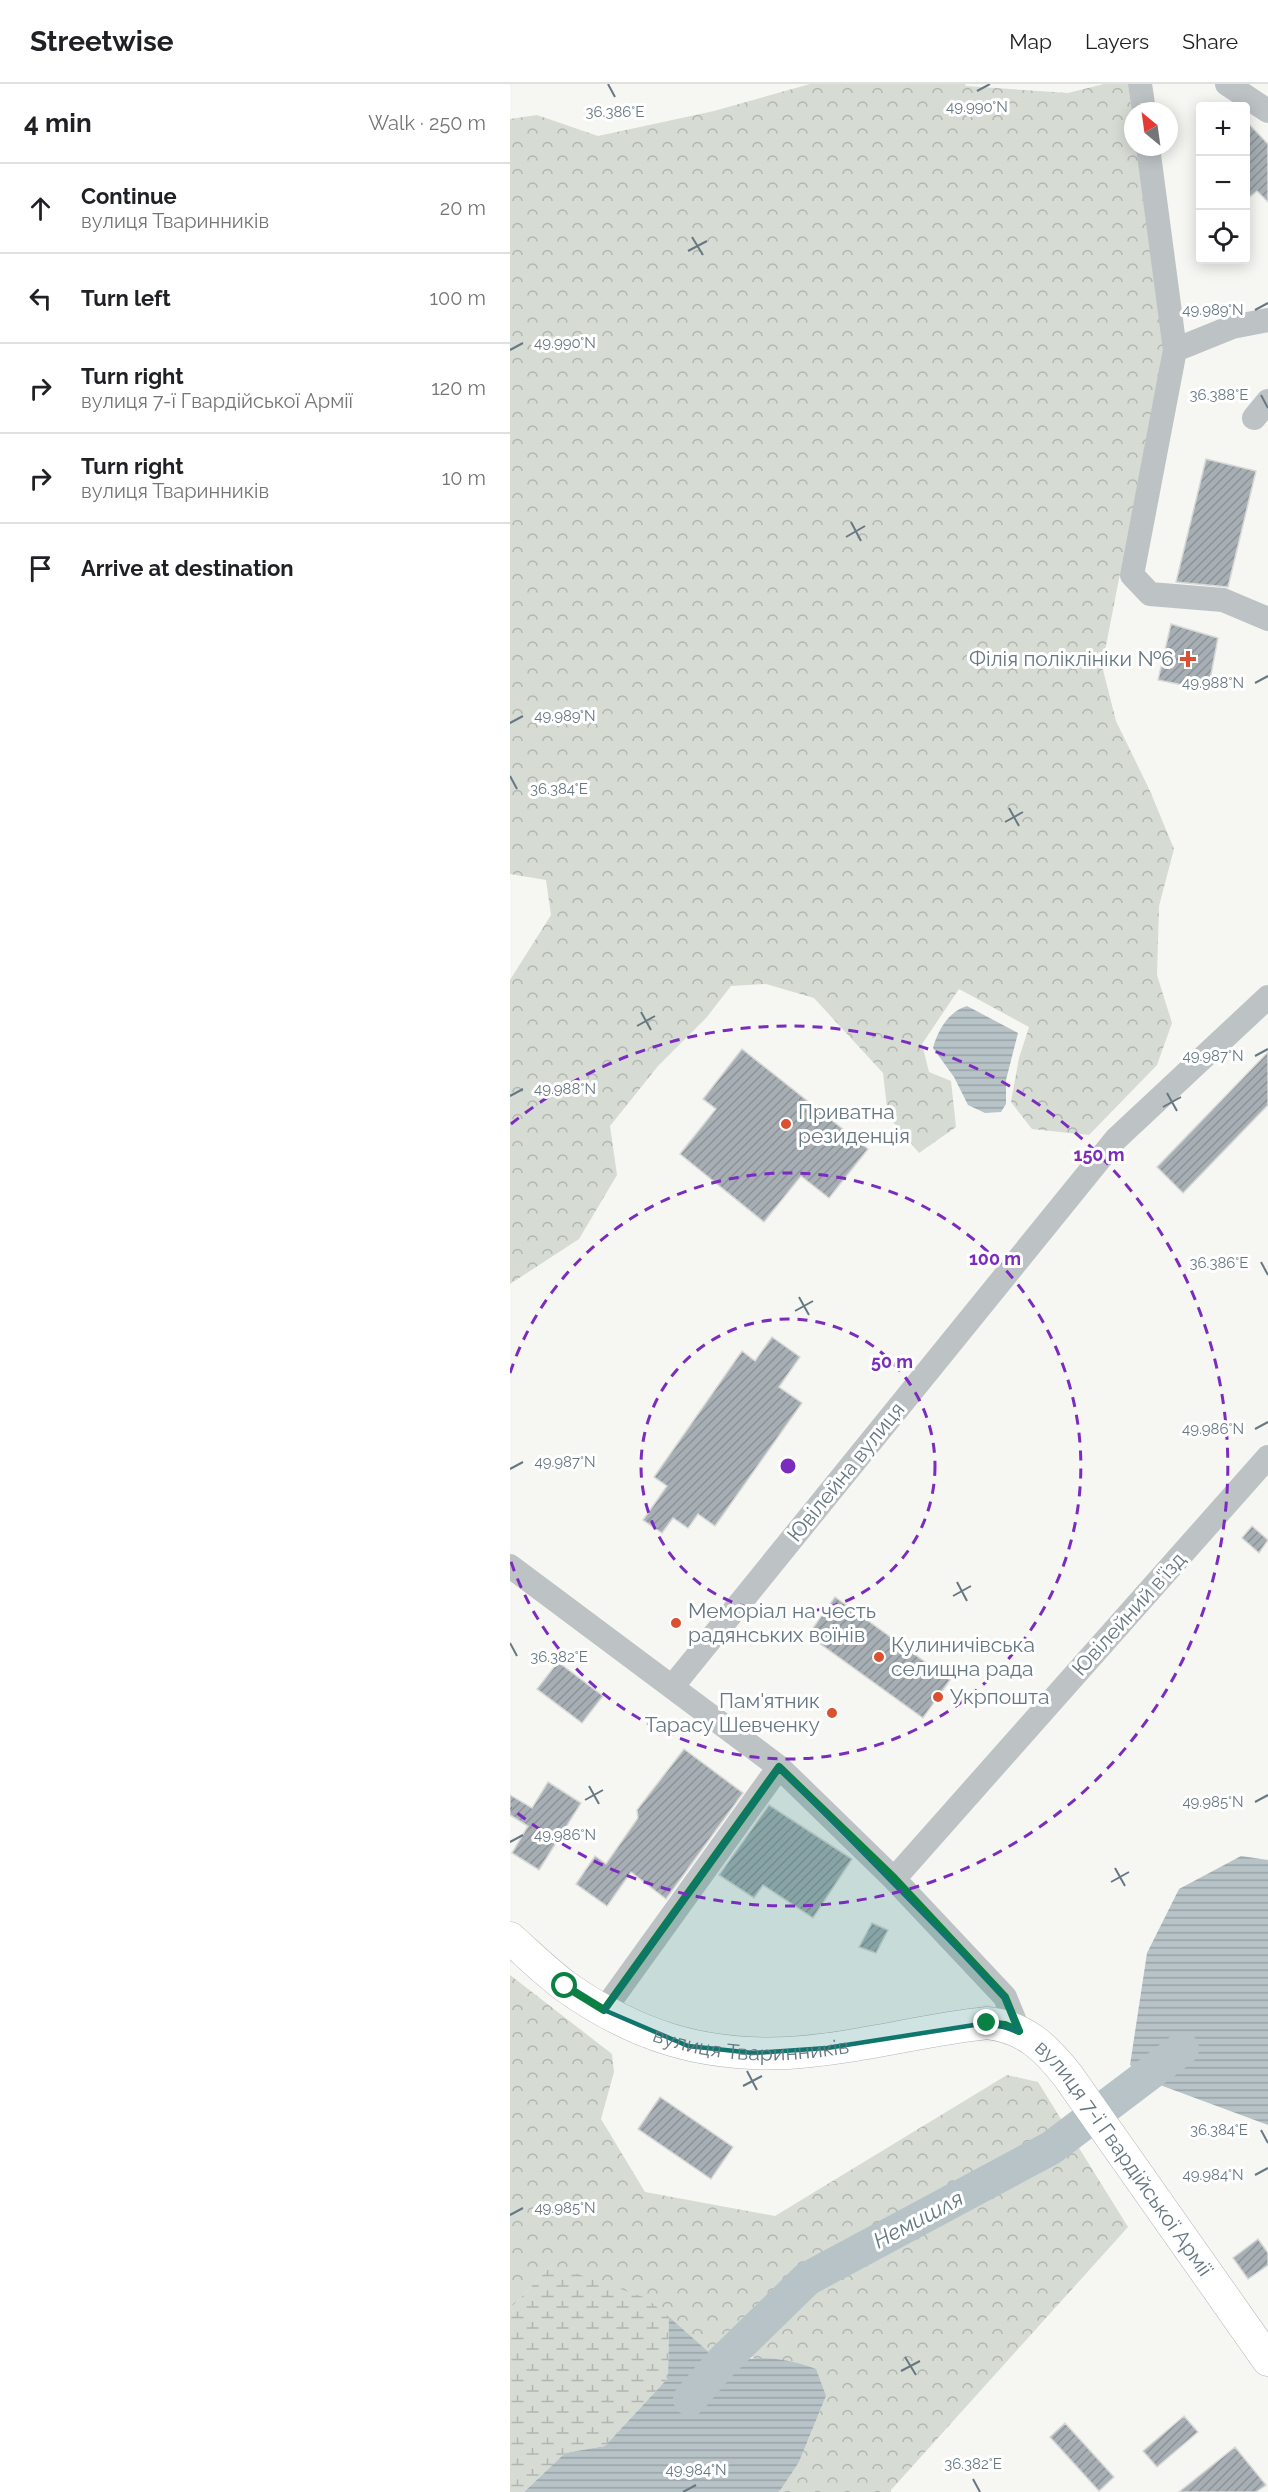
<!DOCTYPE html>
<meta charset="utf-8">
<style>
body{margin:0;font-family:Raleway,sans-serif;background:#f6f6f6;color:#202124}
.controls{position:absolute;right:18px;top:18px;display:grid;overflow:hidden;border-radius:6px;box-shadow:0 3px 15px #0003}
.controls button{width:54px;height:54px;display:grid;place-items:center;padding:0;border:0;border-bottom:2px solid #e0e0e0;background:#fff;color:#202124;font:30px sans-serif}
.compass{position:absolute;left:614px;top:18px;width:54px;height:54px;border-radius:50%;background:#fff;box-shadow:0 3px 15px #0003;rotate:331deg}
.stop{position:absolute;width:18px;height:18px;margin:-14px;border:4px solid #0b8043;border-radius:50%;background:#fff}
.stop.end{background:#0b8043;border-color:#fff;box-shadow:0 2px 6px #0008}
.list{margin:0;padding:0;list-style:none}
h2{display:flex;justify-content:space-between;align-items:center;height:78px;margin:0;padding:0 24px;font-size:26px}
h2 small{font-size:20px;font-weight:400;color:#757577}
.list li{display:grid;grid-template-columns:39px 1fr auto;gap:18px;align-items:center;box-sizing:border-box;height:90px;padding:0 24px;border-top:2px solid #e0e0e0}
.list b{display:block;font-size:22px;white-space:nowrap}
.list p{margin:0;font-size:20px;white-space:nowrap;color:#757577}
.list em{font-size:20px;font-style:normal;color:#757577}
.icon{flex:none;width:33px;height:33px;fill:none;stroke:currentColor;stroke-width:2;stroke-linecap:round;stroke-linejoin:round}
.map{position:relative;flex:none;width:758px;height:2408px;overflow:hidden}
header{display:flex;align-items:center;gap:36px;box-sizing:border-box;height:84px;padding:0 30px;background:#fff;border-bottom:2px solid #e0e0e0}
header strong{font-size:28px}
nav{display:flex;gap:33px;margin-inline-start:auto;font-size:21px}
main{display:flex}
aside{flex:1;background:#fff}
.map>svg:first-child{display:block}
.forest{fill:url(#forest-crowns)}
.wetland{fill:url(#wetland-marsh)}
.water{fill:url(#water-rules)}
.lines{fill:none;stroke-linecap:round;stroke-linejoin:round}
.river{stroke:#b7c3c7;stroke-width:34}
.building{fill:url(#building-hatch);stroke:#d8d8d6;stroke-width:1.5}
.major-casing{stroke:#b1b6ba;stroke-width:33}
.minor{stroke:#bdc2c5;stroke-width:24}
.major{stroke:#fff;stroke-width:32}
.route{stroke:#0b8043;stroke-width:8}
.marked{fill:#0f766e;fill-opacity:0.2;stroke:#0f766e;stroke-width:4.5;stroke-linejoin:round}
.ticks{fill:none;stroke:#677883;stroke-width:2}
.ring{fill:none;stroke:#7b2cbf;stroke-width:3;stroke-dasharray:10 8}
.poi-dot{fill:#da5030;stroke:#fff;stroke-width:2}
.labels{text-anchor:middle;stroke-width:6;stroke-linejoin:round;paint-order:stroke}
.poi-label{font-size:21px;fill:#677883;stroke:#fff;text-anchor:start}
.street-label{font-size:21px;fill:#677883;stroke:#fff}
.water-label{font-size:22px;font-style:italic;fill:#63797f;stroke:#fff}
.ticks-label{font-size:15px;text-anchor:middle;fill:#677883;stroke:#fff;stroke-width:6;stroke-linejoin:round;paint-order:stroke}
.centre{fill:#7b2cbf;stroke:#fff;stroke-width:3}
.ring-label{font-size:18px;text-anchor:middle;font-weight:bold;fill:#7b2cbf;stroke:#fff;stroke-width:6;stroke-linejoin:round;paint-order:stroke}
</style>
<header>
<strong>Streetwise</strong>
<nav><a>Map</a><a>Layers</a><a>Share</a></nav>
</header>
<main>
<aside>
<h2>4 min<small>Walk · 250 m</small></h2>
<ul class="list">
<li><svg class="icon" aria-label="ahead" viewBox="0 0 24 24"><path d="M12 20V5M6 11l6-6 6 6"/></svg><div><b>Continue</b><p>вулиця Тваринників</p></div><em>20 m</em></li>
<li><svg class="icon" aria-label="left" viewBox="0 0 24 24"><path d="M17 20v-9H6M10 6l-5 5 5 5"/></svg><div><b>Turn left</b></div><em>100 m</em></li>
<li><svg class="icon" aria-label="right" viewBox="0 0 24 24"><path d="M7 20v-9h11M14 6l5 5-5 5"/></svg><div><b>Turn right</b><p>вулиця 7-ї Гвардійської Армії</p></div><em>120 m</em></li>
<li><svg class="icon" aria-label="right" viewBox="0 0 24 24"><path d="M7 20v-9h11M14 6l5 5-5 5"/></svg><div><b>Turn right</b><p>вулиця Тваринників</p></div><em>10 m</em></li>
<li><svg class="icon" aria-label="arrive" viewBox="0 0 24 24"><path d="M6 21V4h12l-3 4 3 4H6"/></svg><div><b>Arrive at destination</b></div></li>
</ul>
</aside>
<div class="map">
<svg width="758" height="2408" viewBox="0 0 758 2408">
<defs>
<pattern id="forest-crowns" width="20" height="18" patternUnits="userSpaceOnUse" patternTransform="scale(1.5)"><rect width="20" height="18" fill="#d6dbd3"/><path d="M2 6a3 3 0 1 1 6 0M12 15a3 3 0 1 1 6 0" fill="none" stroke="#b1b6b1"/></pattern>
<pattern id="wetland-marsh" width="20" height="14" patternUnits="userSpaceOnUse" patternTransform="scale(1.5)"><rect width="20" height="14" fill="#d6dbd3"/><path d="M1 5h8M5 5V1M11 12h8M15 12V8" fill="none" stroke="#b1b6b1"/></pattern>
<pattern id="water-rules" width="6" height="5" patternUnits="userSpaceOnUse" patternTransform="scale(1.5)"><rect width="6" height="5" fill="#b7c3c7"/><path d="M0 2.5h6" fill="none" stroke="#99a3a7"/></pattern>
<pattern id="building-hatch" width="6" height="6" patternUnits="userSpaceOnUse" patternTransform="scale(1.5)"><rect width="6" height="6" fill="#a7afb4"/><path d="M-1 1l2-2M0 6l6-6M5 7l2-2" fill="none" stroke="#8c9398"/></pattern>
</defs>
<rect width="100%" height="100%" fill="#f6f6f3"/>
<!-- forest -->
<path class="forest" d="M300 0H455L456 2 558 9 594 0H618L623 35V63H627L655 259 592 582 606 637 640 707 664 765 649 822 647 891 662 939 647 981 579 1051 522 1045 501 1018 509 974 519 943 449 905 412 960 419 988 441 997 446 1043 409 1069 378 1032 373 989 304 914 256 900 221 902 196 934 148 982 100 1042 107 1091 69 1155 0 1200V896L41 831 36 796 0 790V35L27 31 88 52 204 27Z
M0 1891 102 1970 104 1988 91 2035 135 2108 265 2132 497 1991 528 1998 618 2143 381 2406V2408H268L289 2378 316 2312 242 2273 211 2279 42 2181 0 2225Z"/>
<!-- wetland -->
<path class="wetland" d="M42 2181 136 2214 159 2233 158 2294 95 2362 55 2369 14 2408H0V2225Z"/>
<!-- water -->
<path class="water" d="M457 922 508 949 496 996V1020L491 1028 475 1029 458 1021 444 993 423 964C428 946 438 928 457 922Z
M731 1772 758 1776V2041L650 2001 620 1981 637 1869 669 1805Z
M159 2233 211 2279C249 2272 269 2272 306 2285L316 2312 289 2378 271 2405 268 2408H14L55 2369 95 2362 158 2294Z"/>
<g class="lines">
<!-- river -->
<path class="river" d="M180 2315 211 2279 297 2195 541 2064 672 1965"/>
</g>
<!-- building -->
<path class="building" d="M735 36 758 60V118L747 107 735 117Z
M696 375 746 387 718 503 666 498Z
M661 540 708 554 698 606 648 596Z
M232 965 358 1065 319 1114 291 1092 254 1138 170 1070 206 1025 193 1015Z
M758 968V1021L673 1109 647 1083Z
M262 1253 290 1273 269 1303 292 1319 205 1442 188 1430 178 1444 163 1434 152 1449 133 1436 157 1402 144 1393 232 1267 245 1277Z
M742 1442 758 1456 749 1469 732 1454Z
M325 1513 440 1596 413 1634 298 1551Z
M48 1578 93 1612 72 1639 27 1605Z
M174 1665 233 1709 156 1815 121 1788 97 1822 66 1800 85 1772 96 1780 128 1734 127 1726Z
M38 1698 71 1719 29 1786 2 1769 18 1742 0 1731V1711L22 1724Z
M259 1721 342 1775 303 1834 253 1801 244 1814 209 1791Z
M362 1839 378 1846 366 1869 349 1863Z
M150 2013 223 2063 201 2095 128 2045Z
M748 2155 758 2169V2181L738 2195 723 2174Z
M674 2332 688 2348 647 2383 633 2367Z
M555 2339 604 2393 589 2407 540 2353Z
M725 2363 756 2401 746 2408H669Z"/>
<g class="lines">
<!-- major casing -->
<g class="major-casing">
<g id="major">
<path id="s1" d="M0 1854C18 1870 36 1888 55 1902 125 1952 193 1973 278 1969 345 1965 411 1946 477 1939 515 1943 536 1964 558 1992L758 2276"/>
</g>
</g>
<!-- minor -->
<path class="minor" d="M630 0 634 27
M717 0 758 27
M638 63 665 266 622 491 640 510 713 516 758 535
M665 266 722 243 758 236
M744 334 758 317
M0 1482 269 1683 384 1795 495 1913 509 1947
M162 1603 606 1055 758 913
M384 1795 758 1373
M94 1926 269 1683"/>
<!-- major -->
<use href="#major" class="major"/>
</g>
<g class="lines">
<!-- route -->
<path class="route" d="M55 1902 94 1926 269 1683 384 1794 495 1913 509 1947 495 1941 477 1939"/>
</g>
<!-- marked area -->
<path class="marked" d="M269 1683 495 1913 509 1947 477 1939 317 1964 243 1969 178 1962 94 1926Z"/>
<!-- ticks -->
<path class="ticks" d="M98 0 105 13M467 7 480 0M182 153 193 171M178 167 197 157M745 226 758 219M0 266 13 259M751 311 758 324M341 438 351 457M336 453 355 442M745 599 758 592M0 639 13 632M0 692 7 705M499 724 509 742M495 738 513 728M131 928 141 946M127 942 145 932M745 972 758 965M657 1009 667 1027M0 1012 13 1005M653 1023 671 1013M751 1178 758 1191M289 1213 299 1231M285 1227 303 1217M745 1345 758 1338M0 1385 13 1378M447 1498 457 1517M443 1512 461 1502M0 1559 7 1572M79 1702 89 1720M75 1716 93 1706M745 1718 758 1711M0 1758 13 1751M605 1784 615 1802M601 1798 619 1788M237 1987 247 2006M233 2002 252 1992M751 2046 758 2059M745 2091 758 2084M0 2131 13 2124M395 2273 406 2291M391 2287 410 2277M463 2395 470 2408M173 2408 186 2401"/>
<!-- distance rings -->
<g class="ring">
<circle cx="278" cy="1382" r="147"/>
<path d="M0 1289A293 293 0 1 1 0 1475"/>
<path d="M1 1040A440 440 0 1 1 1 1724"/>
</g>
<!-- markers -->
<g class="poi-dot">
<path d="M675 566h6v6h6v6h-6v6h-6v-6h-6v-6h6z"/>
<circle cx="276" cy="1040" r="6"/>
<circle cx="166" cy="1539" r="6"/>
<circle cx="369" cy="1573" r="6"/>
<circle cx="428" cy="1613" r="6"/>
<circle cx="322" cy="1629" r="6"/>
</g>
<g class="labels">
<!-- poi labels -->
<g class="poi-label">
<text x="664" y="582" text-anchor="end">Філія поліклініки №6</text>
<text x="288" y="1035">Приватна<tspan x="288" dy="24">резиденція</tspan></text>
<text x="178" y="1534">Меморіал на честь<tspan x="178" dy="24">радянських воїнів</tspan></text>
<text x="381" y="1568">Кулиничівська<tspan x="381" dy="24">селищна рада</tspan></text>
<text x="440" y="1620">Укрпошта</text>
<text x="310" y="1624" text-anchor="end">Пам'ятник<tspan x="310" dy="24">Тарасу Шевченку</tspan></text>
</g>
<!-- street labels -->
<g class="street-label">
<text transform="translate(336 1388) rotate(-51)" y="7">Ювілейна вулиця</text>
<text transform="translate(619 1530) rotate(-48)" y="7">Ювілейний в'їзд</text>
<text dy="7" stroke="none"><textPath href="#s1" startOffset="273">вулиця Тваринників</textPath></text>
<text dy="7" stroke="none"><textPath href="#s1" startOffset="711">вулиця 7-ї Гвардійської Армії</textPath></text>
</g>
<!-- water labels -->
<g class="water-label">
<text transform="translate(408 2135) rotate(-28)" y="8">Немишля</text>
</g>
</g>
<g class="ticks-label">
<text x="467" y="28">49.990°N</text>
<text x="105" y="33">36.386°E</text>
<text x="703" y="231">49.989°N</text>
<text x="55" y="264">49.990°N</text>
<text x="709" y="316">36.388°E</text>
<text x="703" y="604">49.988°N</text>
<text x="55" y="637">49.989°N</text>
<text x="49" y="710">36.384°E</text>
<text x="703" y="977">49.987°N</text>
<text x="55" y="1010">49.988°N</text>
<text x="709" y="1184">36.386°E</text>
<text x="703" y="1350">49.986°N</text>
<text x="55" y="1383">49.987°N</text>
<text x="49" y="1578">36.382°E</text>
<text x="703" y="1723">49.985°N</text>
<text x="55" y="1756">49.986°N</text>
<text x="709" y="2051">36.384°E</text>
<text x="703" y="2096">49.984°N</text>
<text x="55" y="2129">49.985°N</text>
<text x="463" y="2385">36.382°E</text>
<text x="186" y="2391">49.984°N</text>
</g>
<circle cx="278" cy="1382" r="9" class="centre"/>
<g class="ring-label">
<text x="589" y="1077">150 m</text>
<text x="485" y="1181">100 m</text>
<text x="382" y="1284">50 m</text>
</g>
</svg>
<div class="controls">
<button>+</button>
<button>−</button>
<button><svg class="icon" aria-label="locate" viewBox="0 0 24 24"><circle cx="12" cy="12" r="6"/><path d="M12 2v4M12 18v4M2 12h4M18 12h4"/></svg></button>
</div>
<svg class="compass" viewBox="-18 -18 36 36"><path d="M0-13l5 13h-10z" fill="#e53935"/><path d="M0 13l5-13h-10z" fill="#757577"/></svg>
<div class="stop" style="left:55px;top:1902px"></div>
<div class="stop end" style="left:477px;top:1939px"></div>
</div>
</main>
